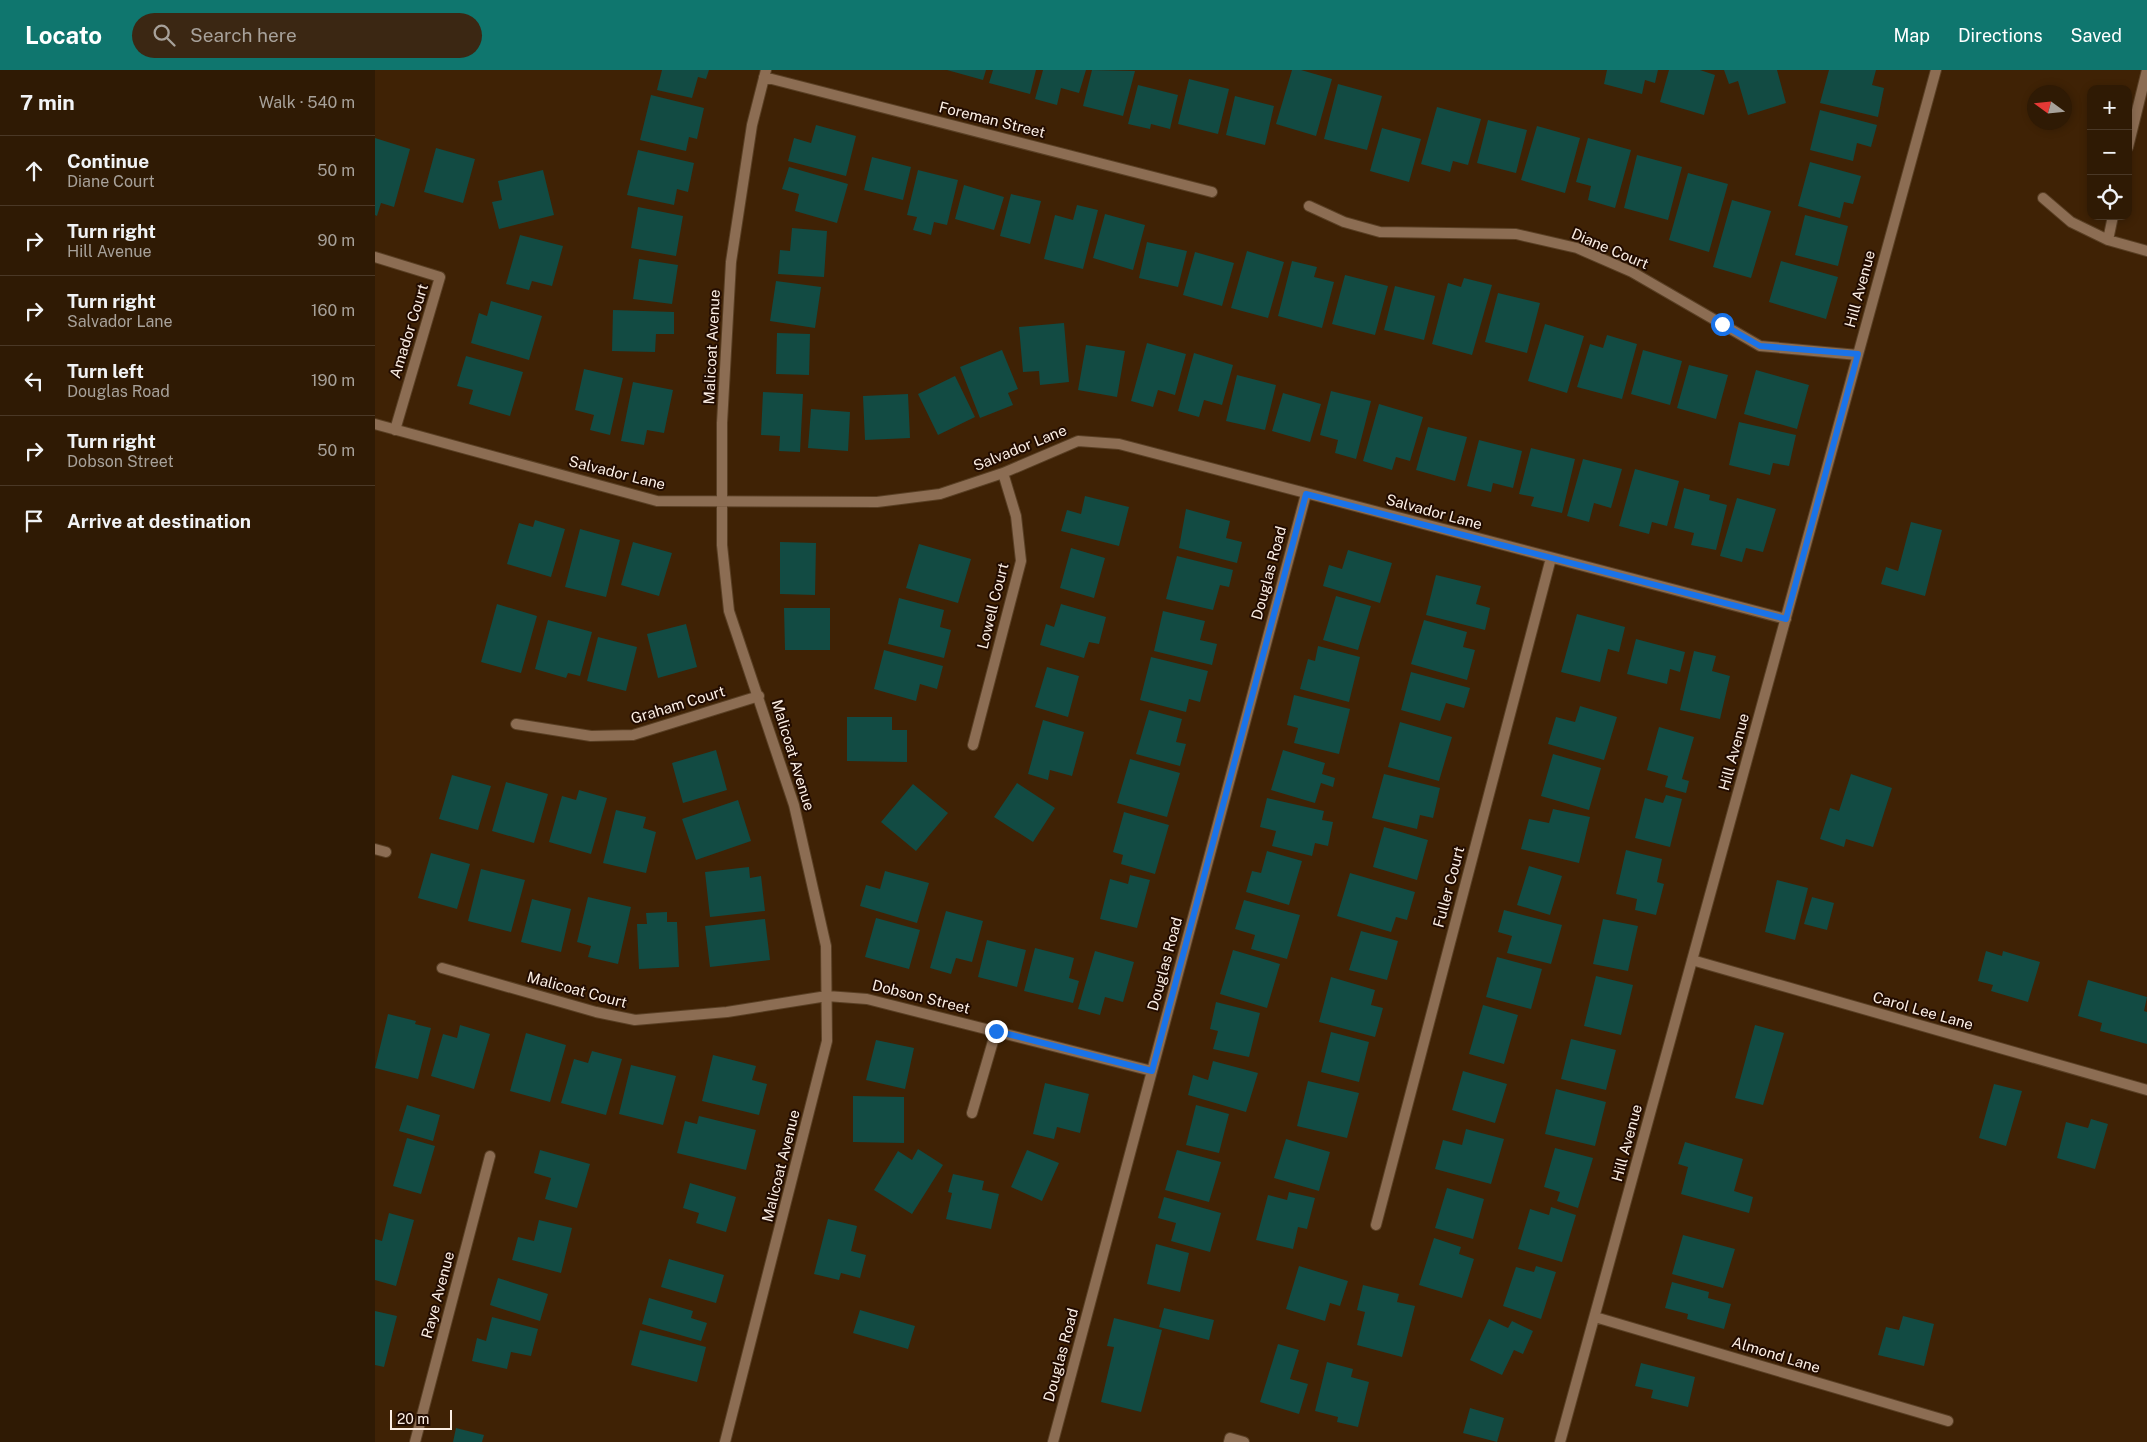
<!DOCTYPE html>
<meta charset="utf-8">
<style>
body{margin:0;font-family:"Public Sans",sans-serif;background:#3b2713;color:#f1f3f6}
.controls{position:absolute;right:15px;top:15px;display:grid;overflow:hidden;border-radius:10px;box-shadow:0 2px 8px #0003}
.controls button{width:45px;height:45px;display:grid;place-items:center;padding:0;border:0;border-bottom:1px solid #4a3826;background:#2f1a04;color:#f1f3f6;font:25px sans-serif}
.compass{position:absolute;left:1652px;top:15px;width:45px;height:45px;border-radius:50%;background:#2f1a04;box-shadow:0 2px 8px #0003;rotate:285deg}
.scale{position:absolute;left:15px;bottom:12px;width:62px;box-sizing:border-box;padding-left:5px;border:2px solid #fbeee4;border-top:0;font-size:14px;line-height:18px;white-space:nowrap;color:#fbeee4;-webkit-text-stroke:4px #220c00;paint-order:stroke}
.stop{position:absolute;width:15px;height:15px;margin:-11px;border:4px solid #1a73e8;border-radius:50%;background:#fff}
.stop.end{background:#1a73e8;border-color:#fff;box-shadow:0 1px 5px #0008}
.list{margin:0;padding:0;list-style:none}
h2{display:flex;justify-content:space-between;align-items:center;height:65px;margin:0;padding:0 20px;font-size:21px}
h2 small{font-size:16px;font-weight:400;color:#a7a19a}
.list li{display:grid;grid-template-columns:32px 1fr auto;gap:15px;align-items:center;box-sizing:border-box;height:70px;padding:0 20px;border-top:1px solid #4a3826}
.list b{display:block;font-size:19px;white-space:nowrap}
.list p{margin:0;font-size:16px;white-space:nowrap;color:#a7a19a}
.list em{font-size:16px;font-style:normal;color:#a7a19a}
.icon{flex:none;width:28px;height:28px;fill:none;stroke:currentColor;stroke-width:2;stroke-linecap:round;stroke-linejoin:round}
.map{position:relative;flex:none;width:1772px;height:1372px;overflow:hidden}
header{display:flex;align-items:center;gap:30px;box-sizing:border-box;height:70px;padding:0 25px;background:#0f766e;color:#fff}
header strong{font-size:24px}
nav{display:flex;gap:28px;margin-inline-start:auto;font-size:18px}
.search{width:350px;height:45px;background:#3b2713;display:flex;align-items:center;gap:12px;box-sizing:border-box;padding:0 18px;border-radius:28px;color:#a7a19a;font-size:19px}
main{display:flex}
aside{flex:1;background:#2f1a04}
.map>svg:first-child{display:block}
.building{fill:#124b43}
.lines{fill:none;stroke-linecap:round;stroke-linejoin:round}
.service-casing{stroke:#593f24;stroke-width:12}
.minor-casing{stroke:#593f24;stroke-width:12}
.service{stroke:#8c6d53;stroke-width:10}
.minor{stroke:#8c6d53;stroke-width:10}
.route{stroke:#1a73e8;stroke-width:6}
.labels{text-anchor:middle;stroke-width:4;stroke-linejoin:round;paint-order:stroke}
.street-label{font-size:15px;fill:#fbeee4;stroke:#220c00}
</style>
<header>
<strong>Locato</strong>
<div class="search"><svg class="icon" aria-label="search" viewBox="0 0 24 24"><circle cx="10" cy="10" r="6"/><path d="M15 15l6 6"/></svg>Search here</div>
<nav><a>Map</a><a>Directions</a><a>Saved</a></nav>
</header>
<main>
<aside>
<h2>7 min<small>Walk · 540 m</small></h2>
<ul class="list">
<li><svg class="icon" aria-label="ahead" viewBox="0 0 24 24"><path d="M12 20V5M6 11l6-6 6 6"/></svg><div><b>Continue</b><p>Diane Court</p></div><em>50 m</em></li>
<li><svg class="icon" aria-label="right" viewBox="0 0 24 24"><path d="M7 20v-9h11M14 6l5 5-5 5"/></svg><div><b>Turn right</b><p>Hill Avenue</p></div><em>90 m</em></li>
<li><svg class="icon" aria-label="right" viewBox="0 0 24 24"><path d="M7 20v-9h11M14 6l5 5-5 5"/></svg><div><b>Turn right</b><p>Salvador Lane</p></div><em>160 m</em></li>
<li><svg class="icon" aria-label="left" viewBox="0 0 24 24"><path d="M17 20v-9H6M10 6l-5 5 5 5"/></svg><div><b>Turn left</b><p>Douglas Road</p></div><em>190 m</em></li>
<li><svg class="icon" aria-label="right" viewBox="0 0 24 24"><path d="M7 20v-9h11M14 6l5 5-5 5"/></svg><div><b>Turn right</b><p>Dobson Street</p></div><em>50 m</em></li>
<li><svg class="icon" aria-label="arrive" viewBox="0 0 24 24"><path d="M6 21V4h12l-3 4 3 4H6"/></svg><div><b>Arrive at destination</b></div></li>
</ul>
</aside>
<div class="map">
<svg width="1772" height="1372" viewBox="0 0 1772 1372">
<rect width="100%" height="100%" fill="#3f2205"/>
<!-- building -->
<path class="building" d="M287 0H334L331 9 323 7 317 28 282 20Z
M572 0H611L608 10Z
M618 0H661L655 24 614 13Z
M668 0H711L704 23 686 18 682 35 660 29Z
M717 0 760 1 748 46 708 36Z
M917 0H926L957 9 941 66 901 54Z
M1232 0H1283L1280 13 1270 10 1267 24 1229 14Z
M1294 0H1325L1340 5 1329 45 1285 32Z
M1349 0H1402L1411 33 1373 45 1363 11 1354 14Z
M1454 0H1501L1497 15 1509 18 1503 47 1445 33Z
M814 9 854 19 843 64 803 54Z
M963 14 1007 26 992 80 949 69Z
M763 15 803 25 795 59 776 54 775 59 753 54Z
M276 25 329 38 322 69 314 67 311 81 265 70Z
M860 26 899 36 890 75 851 65Z
M1062 37 1106 49 1093 95 1078 91 1075 102 1046 94Z
M1445 40 1502 55 1496 77 1482 73 1478 91 1435 80Z
M1113 50 1152 60 1141 103 1102 93Z
M441 55 481 66 471 106 413 91 419 68 436 73Z
M1162 56 1205 68 1190 123 1146 110Z
M1007 58 1046 69 1034 112 995 101Z
M0 68 35 79 19 137 6 133 2 146 0 145Z
M1213 68 1256 80 1240 138 1213 130 1216 116 1201 112Z
M61 78 100 89 88 133 49 122Z
M263 80 319 93 313 122 302 119 299 135 252 125Z
M1262 85 1307 97 1293 150 1249 138Z
M497 87 536 97 528 130 489 120Z
M1435 92 1486 106 1478 134 1469 132 1465 148 1423 136Z
M414 97 473 114 462 153 420 141 424 124 407 119Z
M168 100 179 145 124 159 117 132 127 130 123 111Z
M543 100 583 110 572 155 559 152 556 165 538 160 542 147 532 145Z
M1313 103 1353 114 1334 182 1294 170Z
M589 115 629 127 619 160 580 149Z
M636 124 666 131 655 174 625 166Z
M1357 130 1396 141 1376 208 1338 197Z
M702 135 723 140 708 199 669 189 680 145 698 150Z
M263 137 308 146 301 186 256 178Z
M730 144 770 155 758 200 718 188Z
M1430 145 1473 156 1463 196 1420 185Z
M417 158 452 161 449 207 403 204 405 180 415 181Z
M145 165 188 176 177 216 157 211 154 220 131 214Z
M772 172 812 181 803 217 764 208Z
M872 181 909 192 893 248 856 238Z
M820 182 859 193 847 236 808 225Z
M264 189 303 195 297 234 258 229Z
M917 191 942 197 939 207 959 212 947 258 903 246Z
M1406 191 1463 207 1451 249 1394 232Z
M970 205 1013 216 1000 265 957 254Z
M1089 208 1117 215 1097 285 1057 274 1073 213 1086 217Z
M401 211 446 217 440 258 395 251Z
M1020 216 1060 226 1049 270 1009 260Z
M1123 223 1165 233 1152 283 1110 272Z
M116 231 167 246 154 290 96 273 104 243 112 246Z
M238 240 299 242V264H281L280 282 237 281Z
M689 253 694 312 665 315 664 301 648 302 644 257Z
M1170 254 1209 266 1192 323 1153 311Z
M402 263 435 264 434 305 401 304Z
M1232 265 1262 274 1247 329 1202 317 1215 274 1228 278Z
M772 273 811 284 800 325 783 320 778 337 756 331Z
M711 275 750 281 742 327 703 320Z
M627 280 643 319 633 323 638 335 605 348 585 297Z
M1268 280 1307 291 1295 335 1256 324Z
M819 283 858 295 847 335 829 330 824 347 803 341Z
M91 286 148 302 135 346 94 334 98 320 82 316Z
M1314 295 1353 305 1341 349 1302 338Z
M209 299 248 308 235 365 215 360 219 345 200 340Z
M1381 300 1434 315 1422 359 1369 344Z
M862 305 901 315 890 360 851 351Z
M580 306 600 347 563 365 543 324Z
M258 312 298 320 289 363 272 360 269 375 246 371Z
M956 321 996 331 981 389 960 383 963 370 945 365Z
M388 322 428 324 425 382 404 381 405 366 386 365Z
M908 323 946 334 935 372 897 361Z
M533 324 535 368 490 370 488 326Z
M1004 334 1048 347 1035 391 1021 387 1017 400 988 391Z
M436 339 475 342 473 381 433 378Z
M1364 352 1421 365 1414 396 1398 393 1395 405 1354 395Z
M1053 357 1092 367 1080 411 1041 400Z
M1104 370 1147 381 1138 418 1118 413 1116 422 1092 416Z
M1156 378 1200 389 1187 443 1156 436 1159 427 1144 424Z
M1208 389 1247 399 1236 438 1219 433 1214 452 1192 446Z
M1260 399 1304 411 1292 456 1277 452 1274 464 1244 456Z
M1309 418 1335 425 1334 430 1352 435 1341 480 1316 475 1319 463 1299 458Z
M710 426 754 437 744 476 686 461 692 440 706 444Z
M1362 428 1401 439 1388 482 1371 478 1367 492 1345 486Z
M811 439 855 451 851 468 867 472 862 493 804 478Z
M160 450 190 459 176 507 132 494 144 453 158 457Z
M1536 452 1567 460 1550 526 1506 514 1511 497 1523 501Z
M205 459 245 470 231 527 190 517Z
M258 472 297 483 284 526 246 515Z
M405 472 441 473 440 525 405 524Z
M544 474 596 489 583 533 531 518Z
M696 478 730 488 719 528 685 518Z
M973 480 1017 493 1005 533 948 516 954 495 967 499Z
M802 486 858 500 854 517 845 515 838 540 791 529Z
M1061 505 1106 516 1101 534 1115 538 1110 560 1051 545Z
M961 526 996 536 983 580 948 570Z
M524 528 569 540 565 557 576 560 569 588 513 574Z
M122 534 162 546 146 603 106 592Z
M686 534 731 547 724 574 714 572 709 588 665 575 671 554 679 557Z
M409 538H455V580H410Z
M788 541 830 551 825 570 842 574 837 595 779 581Z
M1202 544 1250 557 1244 582 1233 579 1225 612 1186 602Z
M173 550 217 562 205 606 193 603 191 608 160 599Z
M1049 550 1092 562 1088 577 1100 580 1092 610 1036 594Z
M311 554 322 597 283 608 272 564Z
M223 567 262 577 251 621 212 611Z
M1261 569 1310 582 1305 602 1295 599 1292 614 1252 604Z
M943 576 985 587 974 632 925 619 933 589 940 591Z
M509 580 568 596 562 619 545 614 541 631 499 619Z
M1319 581 1341 586 1337 601 1355 606 1345 649 1305 640Z
M776 587 833 601 825 632 814 629 811 642 765 630Z
M672 597 704 606 693 647 660 637Z
M1036 602 1095 618 1089 638 1071 633 1065 651 1026 640Z
M919 625 975 639 964 684 919 673 923 658 912 655Z
M1205 636 1242 647 1229 690 1173 674 1181 647 1200 652Z
M774 640 807 649 801 672 811 674 805 696 761 684Z
M472 647H517V660H532V692L472 691Z
M668 650 709 662 697 706 675 700 673 710 653 704Z
M1025 652 1077 667 1064 711 1013 697Z
M1284 657 1319 667 1307 709 1314 711 1311 723 1290 717 1293 706 1272 700Z
M341 680 352 720 308 733 297 693Z
M908 680 950 693 947 704 960 708 958 717 946 713 940 733 896 720Z
M1178 684 1226 698 1214 740 1166 726Z
M755 689 805 703 792 747 742 733Z
M1009 704 1065 718 1058 748 1045 745 1042 759 997 748Z
M1476 704 1517 718 1498 777 1471 769 1469 777 1445 769 1455 738 1464 741Z
M77 705 116 716 103 760 64 749Z
M131 712 173 724 159 773 117 761Z
M642 713 680 738 658 772 619 747Z
M538 714 573 743 541 781 506 752Z
M204 720 232 728 216 784 174 772 187 726 201 730Z
M1291 725 1307 729 1295 777 1260 768 1270 728 1288 733Z
M892 728 949 741 947 750 958 752 953 776 940 773 937 786 897 776 901 761 885 757Z
M363 730 376 771 321 790 307 749Z
M1178 739 1215 747 1204 793 1146 779 1154 749 1174 753Z
M241 740 271 747 268 758 281 762 271 803 228 793Z
M749 742 794 755 780 804 746 794 748 785 738 782Z
M1009 757 1053 770 1042 810 998 797Z
M1251 780 1287 789 1282 812 1289 814 1281 845 1260 840 1262 829 1241 824Z
M892 781 927 791 914 835 871 822 877 801 886 803Z
M56 783 95 794 82 839 43 828Z
M1154 796 1187 806 1175 845 1142 835Z
M374 797 375 808 386 806 390 841 335 847 330 802Z
M106 799 150 810 136 862 93 851Z
M510 801 554 813 542 853 485 836 491 815 505 819Z
M975 803 1040 822 1032 850 1021 847 1016 862 962 846Z
M755 805 775 810 762 858 725 849 735 809 753 814Z
M1402 810 1433 818 1420 870 1390 862Z
M213 827 256 837 243 894 213 887 216 876 202 872Z
M1437 827 1459 833 1452 860 1429 854Z
M157 829 196 839 186 882 146 872Z
M869 830 925 845 912 889 876 879 880 865 860 859Z
M1129 840 1187 855 1176 894 1132 883 1137 866 1123 862Z
M571 841 608 851 597 892 581 888 576 904 555 898Z
M292 842V852H302L304 897 264 899 262 854H272L271 843Z
M501 848 545 860 534 899 490 887Z
M390 849 395 890 335 897 330 856Z
M1228 849 1263 856 1253 901 1218 894Z
M986 861 1023 871 1012 910 974 900Z
M612 870 651 880 642 917 603 907Z
M660 878 699 888 694 908 704 911 698 933 649 921Z
M858 880 905 894 892 938 845 924Z
M720 881 759 892 748 932 730 927 725 945 703 939Z
M1611 881 1627 886 1628 881 1665 892 1653 932 1616 921 1618 915 1603 911Z
M1122 887 1167 899 1156 939 1111 927Z
M1221 906 1258 915 1246 965 1209 956Z
M956 907 1000 920 996 935 1008 938 1000 967 944 952Z
M1713 910 1772 927 1769 941 1772 942V974L1725 961 1727 953 1703 946Z
M841 932 885 943 874 987 838 979 843 961 835 959Z
M1108 935 1143 945 1129 994 1094 984Z
M13 944 41 951 40 954 56 958 43 1009 0 998Z
M85 955 115 964 99 1019 56 1006 68 964 82 968Z
M1380 955 1409 963 1388 1035 1360 1028Z
M956 962 994 972 984 1012 946 1002Z
M151 963 191 975 175 1032 135 1021Z
M1196 969 1241 980 1231 1020 1186 1009Z
M501 970 539 978 530 1019 491 1010Z
M217 981 247 989 231 1045 186 1033 199 989 213 993Z
M338 985 381 996 377 1010 392 1014 384 1045 327 1031Z
M838 991 883 1003 871 1042 813 1025 818 1005 833 1010Z
M256 995 301 1006 288 1055 244 1044Z
M1088 1001 1132 1014 1120 1053 1077 1040Z
M933 1011 984 1023 972 1068 922 1056Z
M670 1013 714 1024 705 1063 682 1057 679 1069 658 1064Z
M1619 1014 1647 1021 1631 1076 1604 1068Z
M1181 1019 1231 1032 1220 1076 1170 1064Z
M478 1026 529 1027V1073L478 1072Z
M32 1035 65 1045 58 1071 24 1061Z
M821 1035 854 1044 844 1083 811 1075Z
M324 1046 381 1060 371 1100 302 1083 310 1051 322 1054Z
M1716 1049 1733 1054 1720 1099 1682 1088 1691 1052 1713 1058Z
M1091 1059 1129 1069 1116 1114 1060 1099 1068 1070 1087 1075Z
M32 1068 60 1076 46 1124 18 1116Z
M911 1069 955 1082 944 1121 899 1108Z
M1310 1072 1368 1089 1359 1121 1378 1127 1374 1143 1306 1124 1313 1097 1303 1094Z
M1180 1078 1218 1088 1203 1138 1182 1131 1185 1122 1169 1117Z
M543 1079 568 1095 537 1144 499 1120 523 1081 537 1090Z
M165 1080 215 1094 202 1138 170 1129 176 1108 159 1103Z
M652 1080 684 1093 667 1131 636 1117Z
M802 1080 846 1092 834 1132 790 1120Z
M578 1104 609 1111 607 1120 624 1124 616 1159 571 1149 577 1123 573 1122Z
M315 1113 361 1127 351 1162 321 1153 324 1143 308 1138Z
M1072 1118 1109 1129 1098 1169 1060 1158Z
M914 1122 940 1128 932 1159 923 1157 918 1179 881 1170 893 1125 912 1130Z
M789 1127 846 1143 835 1182 796 1171 801 1153 783 1148Z
M1176 1137 1201 1145 1187 1192 1143 1179 1155 1139 1174 1145Z
M14 1143 39 1150 21 1216 0 1210V1169L7 1171Z
M453 1149 482 1156 476 1181 491 1185 485 1208 466 1203 464 1210 439 1204Z
M164 1150 197 1158 186 1203 137 1190 143 1167 159 1171Z
M1308 1165 1360 1179 1348 1218 1297 1204Z
M1059 1168 1086 1177 1084 1184 1099 1189 1087 1228 1044 1215Z
M781 1174 814 1183 805 1222 772 1214Z
M294 1189 349 1205 341 1233 286 1217Z
M924 1196 973 1211 965 1236 955 1233 950 1251 911 1239Z
M1161 1196 1181 1202 1166 1249 1128 1236 1141 1197 1159 1202Z
M123 1208 173 1224 165 1251 115 1235Z
M1297 1212 1334 1222 1333 1228 1356 1234 1349 1259 1312 1249 1313 1244 1290 1238Z
M988 1215 1024 1224 1022 1232 1040 1236 1027 1287 982 1275 990 1242 982 1240Z
M274 1228 318 1241 316 1248 332 1253 326 1271 267 1254Z
M789 1238 839 1250 834 1270 784 1257Z
M485 1240 540 1256 533 1279 478 1263Z
M0 1241 22 1246 9 1297 0 1295Z
M1528 1246 1559 1254 1549 1296 1503 1285 1511 1257 1524 1260Z
M117 1247 163 1259 156 1286 136 1282 132 1299 97 1291 102 1268 111 1271Z
M739 1248 787 1260 766 1342 726 1332 739 1277 732 1276Z
M1114 1249 1133 1258 1137 1251 1158 1261 1148 1284 1139 1280 1127 1305 1095 1290Z
M265 1260 331 1277 322 1312 256 1295Z
M903 1274 924 1280 915 1309 933 1314 924 1344 885 1332Z
M952 1292 978 1299 976 1307 994 1312 983 1357 962 1352 963 1347 940 1341Z
M1266 1293 1320 1307 1313 1337 1276 1328 1278 1320 1260 1316Z
M1095 1338 1129 1348 1122 1372 1088 1363Z
M81 1358 109 1365 107 1372H78Z"/>
<g class="lines">
<!-- service casing -->
<g class="service-casing">
<path id="service" d="M0 779 11 782"/>
</g>
<!-- minor casing -->
<g class="minor-casing">
<path id="minor" d="M389 7 837 122
M1753 77 1772 0
M1668 128 1696 152 1733 170 1772 181
M934 136 969 152 1005 162 1141 164 1202 178 1257 202 1385 276 1483 285
M1733 170 1738 146
M0 187 65 207 20 360
M0 354 282 431 502 432 565 424 628 403 703 371 744 374 1411 549
M141 654 216 666 258 665 384 626
M598 675 646 491 641 446 628 403
M1317 890 1772 1020
M67 898 221 942 260 950 352 942 452 926 492 929 777 1001
M597 1043 621 961
M1001 1155 1176 488
M1220 1247 1573 1351
M40 1372 115 1086
M350 1372 452 971 451 876 419 735 354 541 347 475V353L356 192 377 55 391 0
M678 1372 931 424
M854 1372 855 1368 869 1372
M1185 1372 1561 0"/>
</g>
<!-- service -->
<use href="#service" class="service"/>
<!-- minor -->
<use href="#minor" class="minor"/>
</g>
<g class="lines">
<!-- route -->
<path class="route" d="M621 961 777 1001 931 424 1411 549 1483 284 1385 276 1347 254"/>
</g>
<g class="labels">
<!-- street labels -->
<g class="street-label">
<text transform="translate(617 50) rotate(14)" y="5">Foreman Street</text>
<text transform="translate(1235 179) rotate(23)" y="5">Diane Court</text>
<text transform="translate(1485 219) rotate(-75)" y="5">Hill Avenue</text>
<text transform="translate(34 261) rotate(-73)" y="5">Amador Court</text>
<text transform="translate(337 277) rotate(-87)" y="5">Malicoat Avenue</text>
<text transform="translate(645 378) rotate(-22)" y="5">Salvador Lane</text>
<text transform="translate(242 403) rotate(14)" y="5">Salvador Lane</text>
<text transform="translate(1059 442) rotate(15)" y="5">Salvador Lane</text>
<text transform="translate(894 503) rotate(-75)" y="5">Douglas Road</text>
<text transform="translate(618 536) rotate(-76)" y="5">Lowell Court</text>
<text transform="translate(303 635) rotate(-17)" y="5">Graham Court</text>
<text transform="translate(1359 682) rotate(-75)" y="5">Hill Avenue</text>
<text transform="translate(418 685) rotate(73)" y="5">Malicoat Avenue</text>
<text transform="translate(1074 817) rotate(-75)" y="5">Fuller Court</text>
<text transform="translate(790 894) rotate(-75)" y="5">Douglas Road</text>
<text transform="translate(202 920) rotate(15)" y="5">Malicoat Court</text>
<text transform="translate(546 927) rotate(14)" y="5">Dobson Street</text>
<text transform="translate(1548 941) rotate(16)" y="5">Carol Lee Lane</text>
<text transform="translate(1252 1073) rotate(-75)" y="5">Hill Avenue</text>
<text transform="translate(406 1096) rotate(-76)" y="5">Malicoat Avenue</text>
<text transform="translate(63 1225) rotate(-75)" y="5">Raye Avenue</text>
<text transform="translate(686 1285) rotate(-75)" y="5">Douglas Road</text>
<text transform="translate(1401 1285) rotate(17)" y="5">Almond Lane</text>
</g>
</g>
</svg>
<div class="controls">
<button>+</button>
<button>−</button>
<button><svg class="icon" aria-label="locate" viewBox="0 0 24 24"><circle cx="12" cy="12" r="6"/><path d="M12 2v4M12 18v4M2 12h4M18 12h4"/></svg></button>
</div>
<svg class="compass" viewBox="-18 -18 36 36"><path d="M0-13l5 13h-10z" fill="#e53935"/><path d="M0 13l5-13h-10z" fill="#a7a19a"/></svg>
<div class="scale">20 m</div>
<div class="stop" style="left:1347px;top:254px"></div>
<div class="stop end" style="left:621px;top:961px"></div>
</div>
</main>
